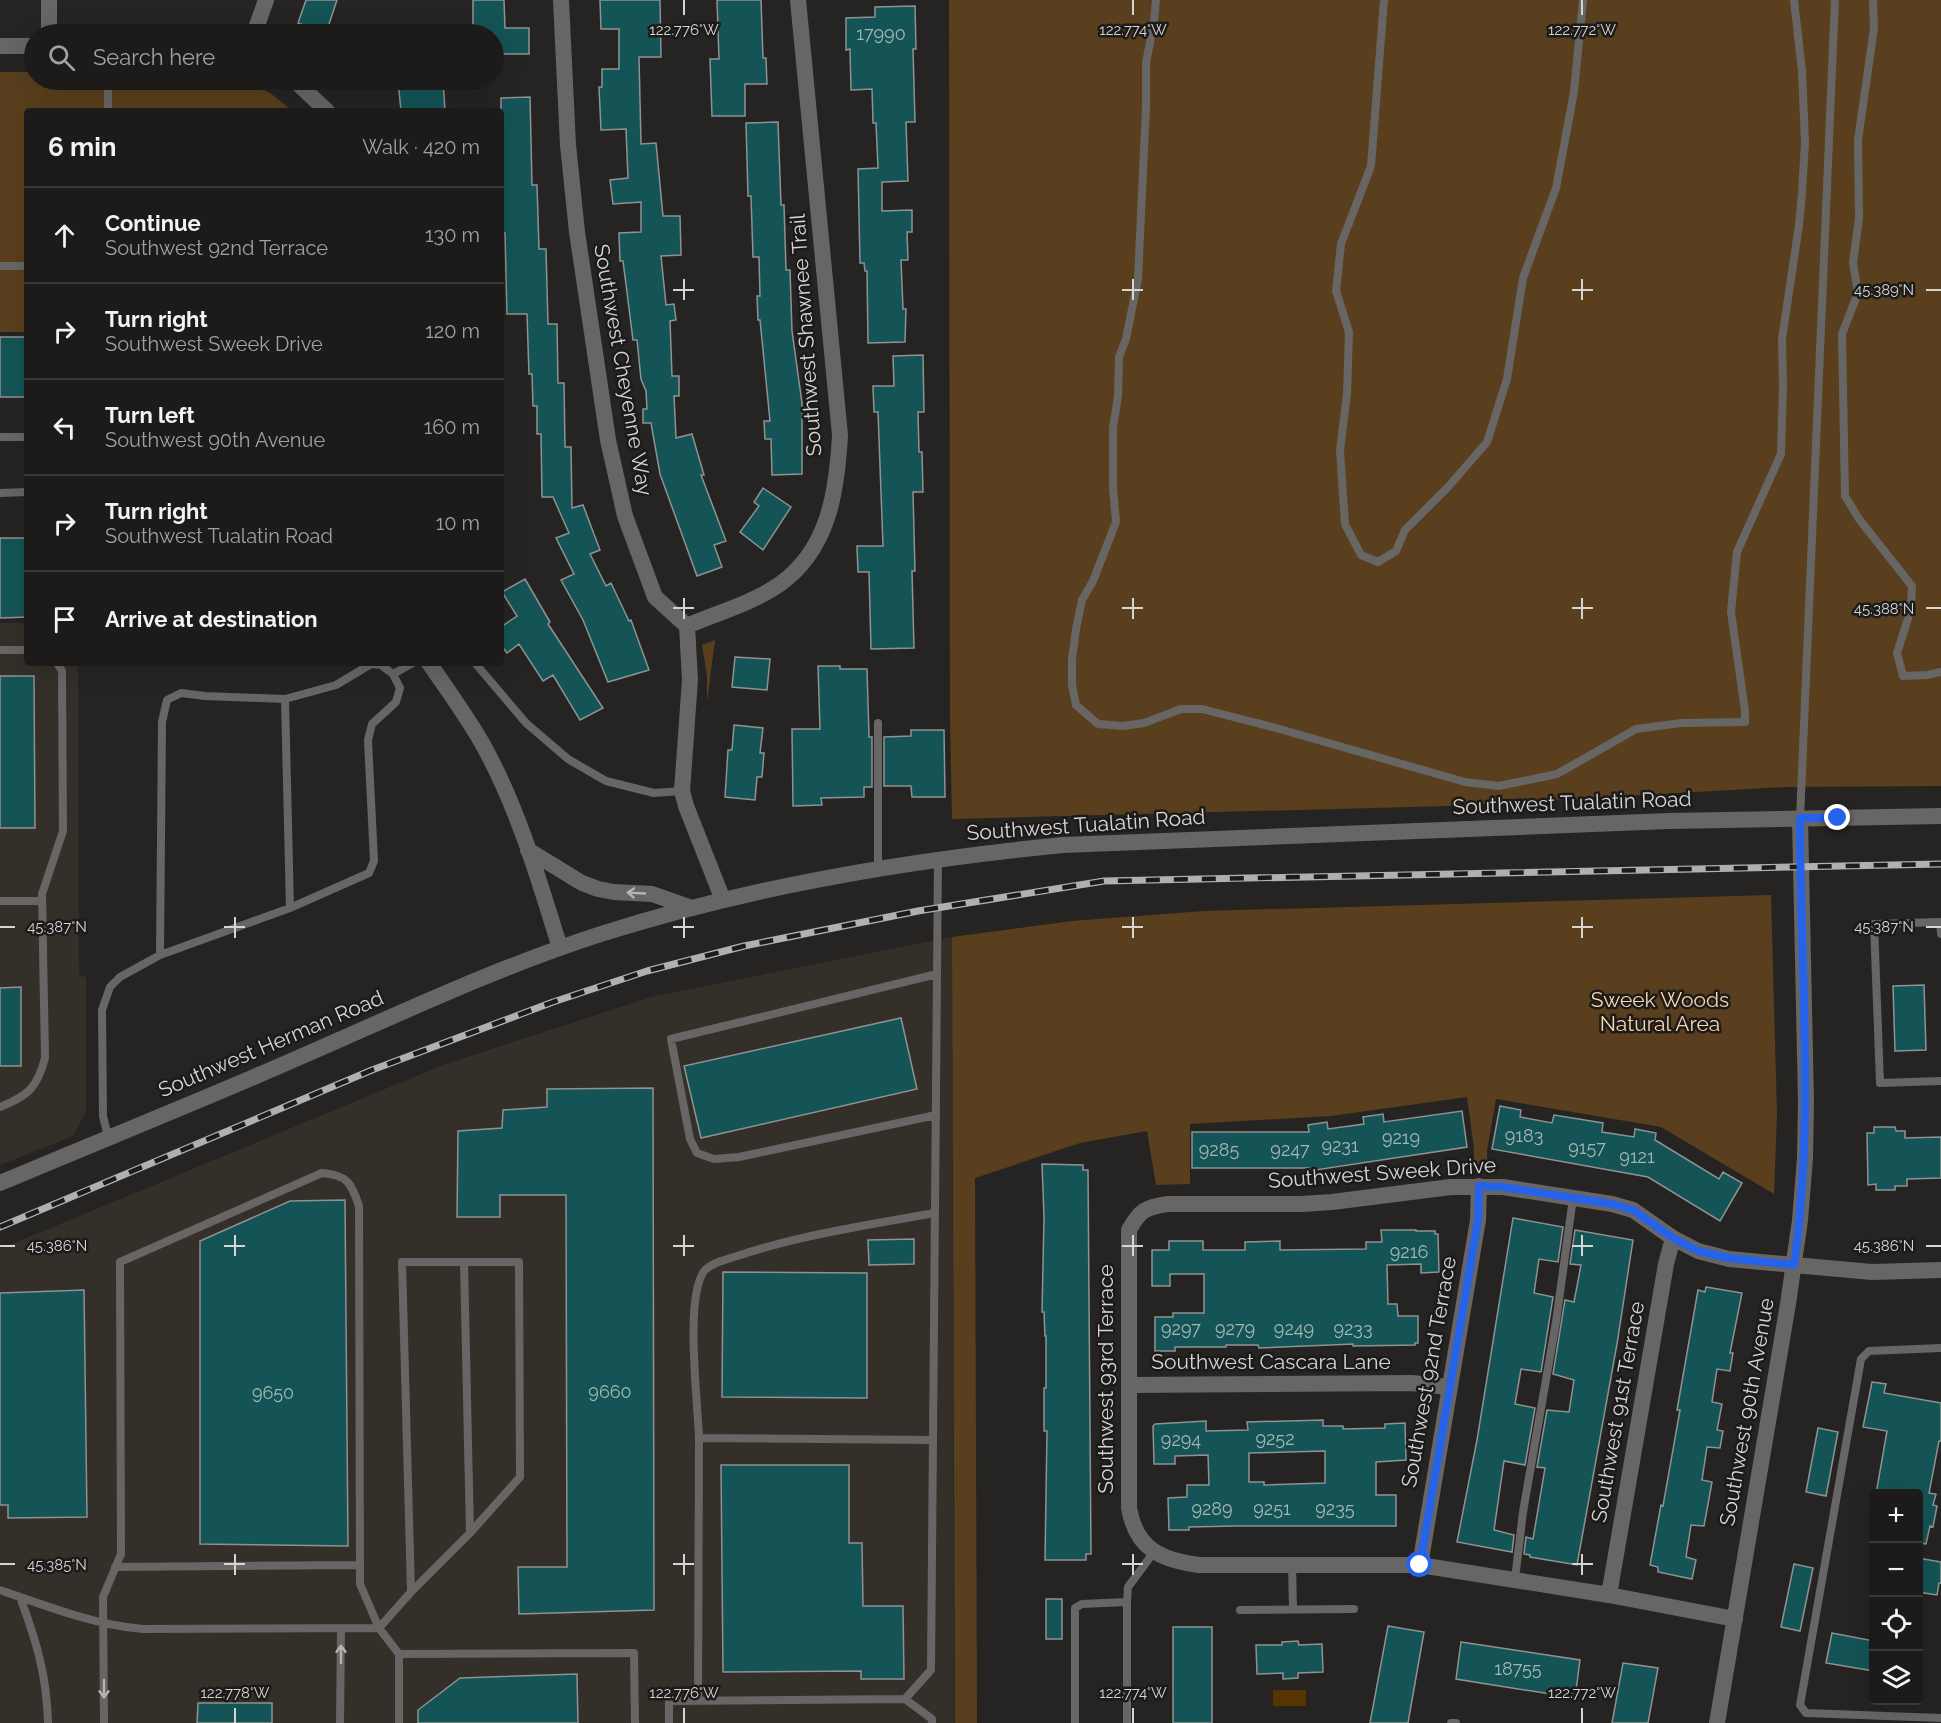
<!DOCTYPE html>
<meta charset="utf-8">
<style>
body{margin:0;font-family:Raleway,sans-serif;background:#292827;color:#f1f3f6}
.controls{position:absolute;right:18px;bottom:18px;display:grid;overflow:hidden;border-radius:6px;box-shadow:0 6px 24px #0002}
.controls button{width:54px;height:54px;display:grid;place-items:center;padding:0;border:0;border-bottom:2px solid #3a3939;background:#1c1b1a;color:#f1f3f6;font:30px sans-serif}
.stop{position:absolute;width:18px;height:18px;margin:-14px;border:4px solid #2563eb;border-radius:50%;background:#fff}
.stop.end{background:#2563eb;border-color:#fff;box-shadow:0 2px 6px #0008}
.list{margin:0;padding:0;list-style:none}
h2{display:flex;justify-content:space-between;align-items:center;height:78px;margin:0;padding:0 24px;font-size:26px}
h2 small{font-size:20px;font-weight:400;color:#a0a1a2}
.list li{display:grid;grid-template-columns:39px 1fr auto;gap:18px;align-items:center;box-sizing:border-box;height:96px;padding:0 24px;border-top:2px solid #3a3939}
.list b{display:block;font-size:22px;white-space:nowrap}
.list p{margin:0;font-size:20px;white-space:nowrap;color:#a0a1a2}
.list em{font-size:20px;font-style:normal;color:#a0a1a2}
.icon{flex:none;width:33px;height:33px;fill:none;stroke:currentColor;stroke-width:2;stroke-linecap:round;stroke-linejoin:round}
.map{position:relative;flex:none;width:1941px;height:1723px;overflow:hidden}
.search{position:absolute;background:#1c1b1a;box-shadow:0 6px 24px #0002;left:24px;top:24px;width:480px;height:66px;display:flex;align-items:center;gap:15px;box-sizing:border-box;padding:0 21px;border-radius:33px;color:#a0a1a2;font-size:22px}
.panel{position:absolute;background:#1c1b1a;box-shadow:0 6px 24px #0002;left:24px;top:108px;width:480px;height:558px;border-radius:6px}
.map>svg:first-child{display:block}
.built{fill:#352f29}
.green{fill:#593f1d}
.water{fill:#563500}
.building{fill:#145456;stroke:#8e9292;stroke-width:1.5;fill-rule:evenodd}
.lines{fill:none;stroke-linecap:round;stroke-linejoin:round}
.service{stroke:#686664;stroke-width:8}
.minor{stroke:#686664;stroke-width:16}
.tertiary{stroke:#686664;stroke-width:16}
.secondary{stroke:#686664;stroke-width:16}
.rail-casing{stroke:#b1b0af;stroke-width:7}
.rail{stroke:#1c1b19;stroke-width:4.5;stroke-dasharray:14;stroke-linecap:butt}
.oneway{stroke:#b5b4b2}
.route{stroke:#2563eb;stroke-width:8}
.ticks{fill:none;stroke:#d6d5d4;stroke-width:2}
.labels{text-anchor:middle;stroke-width:5;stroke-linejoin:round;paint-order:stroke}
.number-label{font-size:18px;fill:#a6b5b4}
.street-label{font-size:21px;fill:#d6d5d4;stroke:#1c1b19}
.park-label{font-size:21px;fill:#f7d5ad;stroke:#1c1b19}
.ticks-label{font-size:15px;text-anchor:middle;fill:#d6d5d4;stroke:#1c1b19;stroke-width:5;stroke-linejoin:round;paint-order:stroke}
</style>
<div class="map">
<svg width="1941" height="1723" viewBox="0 0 1941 1723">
<rect width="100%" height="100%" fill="#262422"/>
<!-- built -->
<path class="built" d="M0 623H27V663H78L79 976 86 977V1112L73 1136 0 1165Z
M952 937 954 1723H0V1249L443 1065 651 997Z"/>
<!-- green -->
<path class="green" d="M949 0H1941V786L1786 787 1448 806 952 819 950 719Z
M0 72H34V80H241L270 93 293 111H27V332H0Z
M715 640 707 702V676L702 645Z
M1771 895 1777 1115 1774 1194 1661 1127 1496 1099 1487 1151V1167L1474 1166V1148L1467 1097 1331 1116 1190 1124V1184L1156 1185 1147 1131 1080 1143 975 1178 977 1723H955L952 937 1072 921 1204 911Z"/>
<!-- water -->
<path class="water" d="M1273 1690H1306V1706H1273Z"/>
<!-- building -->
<path class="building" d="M306 0H337L326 33 298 23Z
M473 0H504L505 28H529V54H494V34H473Z
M600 0H660L661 57H639L641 144 656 143 663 216H680L681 255 661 256 666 305 674 304 676 320 670 321 672 376H679V396H674L676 438 692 434 704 475H701L726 541 714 545 722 567 697 576 660 474 651 423H643V409H647L646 391 641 379 637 340H633L623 261H620L619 233 641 232V202L613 204 610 180 628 178 626 129 601 130 599 87H602V69H619V29H601Z
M717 0H761L763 58H766L767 84H745V116H712L710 59H719Z
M915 6 916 49H913L915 122H906L908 181 882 182V211L912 210V232H907L908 260H901L903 309H906L905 342 868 343 867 271H865L864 263H860L858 169 878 168 876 123H873L872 89 851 90 850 49 846 50V18L875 17V7Z
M398 80H443L445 111H401Z
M530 97 532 185H537L539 249H546L548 324H557L558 383H564L565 447H571L572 508 583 505 600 550 590 554 606 586 611 583 629 621 631 620 649 670 608 682 583 620 561 580 574 574 556 538 569 533 553 497H542L541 434H537V406H533L532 374H529L527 314H507L505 233H501V98Z
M778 122 781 205H784L786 270H790L792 331 802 403V474L772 475 771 439H765L764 421H770L760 320H758L757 296H760L759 257H753L751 196H748L746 123Z
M0 337H27V397H0Z
M923 355 924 412H918L919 452H922L923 492H913L915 571H912L914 648 871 649 869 572H858L857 546H883L878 412H874L873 386H894L893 356Z
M763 488 791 507 763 550 740 532 759 506 754 502Z
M0 538H27V617L0 618Z
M525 579 550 622 548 624 603 708 580 720 553 675 543 681 519 644 507 653 501 645V627L517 616 502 592Z
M735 657 770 659 767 690 732 687Z
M818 666H840V669H867L869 737H872V787H864V797L821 798 822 805 793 806 792 729H820Z
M0 676H34L35 828H0Z
M734 725 763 728 760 753H764L762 777H757L755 800 725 797 728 750H732Z
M911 730H944L945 797H912L911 786H884V737L911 736Z
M1924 985 1926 1050 1895 1051 1893 986Z
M21 987V1066H0V988Z
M901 1018 917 1089 701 1138 684 1066Z
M653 1088 654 1610 519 1614 518 1567H567L566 1195H500V1217H457L458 1131 502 1128 503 1110 547 1107V1089Z
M1500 1106 1521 1110 1520 1117 1552 1123 1554 1115 1603 1123 1602 1132 1634 1137 1635 1129 1656 1133 1655 1140 1719 1179 1723 1172 1742 1183 1720 1221 1648 1177 1492 1149Z
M1462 1111 1467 1147 1309 1171V1168H1192V1132H1309L1308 1125 1327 1122 1328 1129 1364 1124 1363 1117 1383 1114 1384 1122Z
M1874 1127H1895L1896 1131H1905V1138L1941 1137V1178L1907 1179V1186H1895V1190H1876V1184L1868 1185 1867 1133H1874Z
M1042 1164 1083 1165V1170H1088L1091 1554H1086V1560H1045L1047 1431H1044V1388H1046V1336H1045L1044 1312H1042L1044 1217Z
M345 1200 348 1546 200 1544V1241L290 1201Z
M1513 1218 1563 1227 1558 1262 1539 1259 1534 1293 1553 1297 1541 1372 1521 1369 1515 1404 1535 1408 1525 1465 1504 1461 1494 1530 1514 1535 1512 1552 1457 1542 1477 1440Z
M1381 1230H1416V1231H1435V1234H1438L1439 1272 1421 1273V1264L1387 1265 1388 1304H1397L1398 1316H1418V1343H1415V1345L1353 1346V1344L1259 1348 1258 1345H1226V1347H1175V1351H1155V1317H1173V1313H1204V1274H1170V1286H1152V1250H1169V1241H1203V1250H1245V1242L1280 1241V1250L1366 1249V1242H1382Z
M1575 1230 1633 1240 1617 1344 1577 1565 1530 1557V1555L1524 1554 1526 1537 1533 1539 1545 1468 1537 1467 1547 1410 1569 1412 1574 1380 1553 1374 1565 1300 1574 1302 1581 1265 1570 1264Z
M914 1239V1264L869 1265 868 1240Z
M723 1272 867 1273V1398L722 1397Z
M1706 1287 1742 1293 1730 1353H1733L1730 1371 1717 1369 1712 1402 1722 1404 1717 1430 1723 1431 1720 1448 1707 1447 1702 1480 1712 1482 1704 1526 1691 1525 1686 1557 1696 1560 1692 1579 1658 1572V1567L1650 1565 1661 1505 1663 1506 1680 1410H1677L1698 1290 1705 1292Z
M84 1290 87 1517 8 1518V1505H0V1293Z
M1872 1382 1886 1384 1884 1393 1941 1403V1441H1939L1929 1493 1936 1494 1933 1505 1937 1506 1933 1527 1930 1526 1926 1544 1918 1543V1494H1876L1887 1431 1863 1427Z
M1323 1420V1426H1343V1429L1385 1428V1424L1405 1423 1406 1460 1376 1462V1495H1396V1526H1235L1189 1527V1530H1169L1168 1498 1187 1497V1485H1209L1208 1455 1175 1456V1464H1154L1153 1426 1155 1424 1206 1421V1431L1248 1430 1247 1422ZM1325 1451V1483L1264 1485V1482H1249V1453Z
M1818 1428 1838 1432 1826 1496 1806 1492Z
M721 1465H849V1543H862L863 1606H903L904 1679H861V1671L723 1672Z
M1918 1558 1941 1562V1583H1939L1937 1595 1918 1592Z
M1794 1564 1813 1568 1800 1631 1781 1627Z
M1046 1599H1062V1639H1046Z
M1388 1626 1424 1632 1408 1723H1370Z
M1173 1627H1212V1723H1173Z
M1832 1633 1874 1641V1671L1826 1663Z
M1298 1641 1299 1645 1322 1644 1323 1672 1298 1673V1678L1283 1679V1673L1257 1674 1256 1645H1282V1642Z
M1461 1642 1580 1660 1575 1698 1456 1679Z
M1623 1663 1658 1668 1648 1723H1612Z
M577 1674 578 1723H418V1710L460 1678Z
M198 1703H272V1723H197Z"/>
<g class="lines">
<!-- service -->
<path class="service" d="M1156 0 1154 22 1146 63V107L1138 279 1126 339 1119 357 1118 396 1113 428V489L1116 522 1093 581 1082 600 1076 629 1072 659V685L1076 705 1098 724 1123 726 1144 723 1181 709H1202L1276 728 1465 782 1499 786 1557 774 1636 729 1681 723 1745 722V711L1731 612 1737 552 1781 454 1783 387 1782 339 1799 225 1802 193 1805 142 1802 71 1794 0
M1384 0 1371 166 1341 244 1336 291 1349 332 1347 393 1340 451 1345 524 1361 555 1378 562 1396 551 1405 530 1449 486 1487 442 1507 379 1523 278 1556 188 1574 92 1583 0
M1873 0 1874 28 1858 140 1859 218 1853 263 1858 293 1842 334 1845 496 1859 519 1912 586 1911 609 1897 653 1903 676 1927 675 1941 672
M108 80V111
M0 266H27
M0 437H27
M0 493 27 492
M0 650H27
M475 663 526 723 568 759 606 781 654 793 682 791
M285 699 290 908
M878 723V869
M1800 818 1835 0
M0 901H42
M1941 934 1940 922 1874 924 1880 1083 1941 1081
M160 955 162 722 167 700 181 693 205 696 285 699 336 685 371 664 381 665 393 674 413 663
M0 1107C28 1096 37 1088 45 1058L42 894 63 831 62 671 57 663
M936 1115 739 1157 714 1159 697 1153 690 1139 671 1039 937 974
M108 1137 103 1116 102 1010 110 987 120 977 160 955 290 908 369 873 374 861 368 740 372 724 396 702 400 688 393 674
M464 1262H519L520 1477 470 1533
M1941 1348 1869 1351 1861 1359 1800 1705 1806 1713 1941 1718
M699 1438C698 1403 684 1295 705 1270 712 1263 724 1260 734 1257 799 1235 868 1225 935 1213
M1292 1565 1293 1609
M115 1567 360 1565
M1515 1579 1523 1512 1556 1322 1573 1198
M0 1590C47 1606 94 1625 143 1629L379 1628 411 1592 470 1533 464 1262H402L411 1592
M20 1597C36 1640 47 1676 48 1723
M1127 1602V1723
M1240 1610 1354 1609
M399 1654 634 1653 635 1723
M905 1699 931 1670 938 860
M698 1700 699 1438 933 1440
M104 1723 103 1597 121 1554 120 1262 322 1173C348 1175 351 1183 359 1206L360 1584 379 1628 399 1654V1723
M340 1723 341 1628
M669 1723V1701L905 1699 932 1719V1723
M1075 1723V1608L1082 1604 1127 1602 1128 1587 1154 1552
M1451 1723H1456"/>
<!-- minor -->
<path class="minor" d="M49 0V34
M561 0 568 145 577 232 608 440 625 516 655 597 687 626 690 680 682 791 686 806 723 900
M254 34 266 0
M687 626C717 613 753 603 780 584 829 549 837 491 840 435L798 0
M1129 1385 1412 1383 1449 1387
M1420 1565 1478 1220 1479 1186
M1609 1595 1666 1264 1673 1238
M1735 1619 1609 1595 1420 1565H1199C1161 1560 1136 1549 1129 1508V1230C1140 1210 1146 1207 1168 1204H1301L1332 1202 1451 1187H1503L1612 1204 1633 1210 1673 1238 1698 1251 1729 1259 1794 1265"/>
<!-- tertiary -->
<path class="tertiary" d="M1794 1265 1872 1272 1941 1270
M1717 1723 1788 1304 1800 1220 1805 1158 1806 1102 1800 818"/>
<!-- secondary -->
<path class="secondary" d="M0 46H34
M294 80 327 111
M429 663C447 689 466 715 482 743 517 805 539 880 560 948
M528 850 582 883 598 889 614 892 652 894 692 908
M0 1183C97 1142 195 1103 291 1061 395 1016 497 967 604 933 753 886 908 860 1063 845L1669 821 1941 816"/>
<!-- rail casing -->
<g class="rail-casing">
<path id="rail" d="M0 1227 372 1070 553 1002 647 971 744 946 918 911 1104 881 1941 864"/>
</g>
<!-- rail -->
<use href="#rail" class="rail"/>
</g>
<!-- one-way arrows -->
<defs><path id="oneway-shaft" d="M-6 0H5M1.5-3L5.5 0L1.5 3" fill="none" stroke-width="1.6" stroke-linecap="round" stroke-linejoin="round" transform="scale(1.5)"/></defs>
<g class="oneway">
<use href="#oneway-shaft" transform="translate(636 893) rotate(-177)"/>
<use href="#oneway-shaft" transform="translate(341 1654) rotate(-90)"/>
<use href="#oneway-shaft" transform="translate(104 1689) rotate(90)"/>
</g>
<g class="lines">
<!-- route -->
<path class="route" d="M1420 1565 1478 1220 1479 1186 1503 1187 1612 1204 1633 1210 1673 1238 1698 1251 1729 1258 1794 1265C1815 1117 1800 967 1800 818H1838"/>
</g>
<!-- ticks -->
<path class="ticks" d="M684 0V15M1133 0V15M1582 0V15M684 279V300M1133 279V300M1582 279V300M673 290H694M1122 290H1143M1572 290H1593M1926 290H1941M684 598V619M1133 598V619M1582 598V619M673 608H694M1122 608H1143M1572 608H1593M1926 608H1941M235 917V938M684 917V938M1133 917V938M1582 917V938M0 927H15M224 927H245M673 927H694M1122 927H1143M1572 927H1593M1926 927H1941M235 1235V1256M684 1235V1256M1133 1235V1256M1582 1235V1256M0 1246H15M224 1246H245M673 1246H694M1122 1246H1143M1572 1246H1593M1926 1246H1941M235 1554V1575M684 1554V1575M1133 1554V1575M1582 1554V1575M0 1564H15M224 1564H245M673 1564H694M1122 1564H1143M1572 1564H1593M235 1708V1723M684 1708V1723M1133 1708V1723M1582 1708V1723"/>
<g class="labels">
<!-- number labels -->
<g class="number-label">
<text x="881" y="40">17990</text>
<text x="1524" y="1142">9183</text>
<text x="1401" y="1144">9219</text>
<text x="1340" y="1152">9231</text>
<text x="1587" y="1154">9157</text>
<text x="1219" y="1156">9285</text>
<text x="1290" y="1156">9247</text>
<text x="1637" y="1163">9121</text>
<text x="1409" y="1258">9216</text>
<text x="1181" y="1335">9297</text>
<text x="1235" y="1335">9279</text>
<text x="1294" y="1335">9249</text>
<text x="1353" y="1335">9233</text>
<text x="610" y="1398">9660</text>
<text x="273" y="1399">9650</text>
<text x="1275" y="1445">9252</text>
<text x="1181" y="1446">9294</text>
<text x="1212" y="1515">9289</text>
<text x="1272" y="1515">9251</text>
<text x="1335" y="1515">9235</text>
<text x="1518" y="1675">18755</text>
</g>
<!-- street labels -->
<g class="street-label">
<text transform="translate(806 335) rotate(-94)" y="7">Southwest Shawnee Trail</text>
<text transform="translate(623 370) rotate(80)" y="7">Southwest Cheyenne Way</text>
<text transform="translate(1572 803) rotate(-2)" y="7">Southwest Tualatin Road</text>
<text transform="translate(1086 825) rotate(-4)" y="7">Southwest Tualatin Road</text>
<text transform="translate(271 1044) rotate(-23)" y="7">Southwest Herman Road</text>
<text transform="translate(1382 1173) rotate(-4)" y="7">Southwest Sweek Drive</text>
<text x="1271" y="1369">Southwest Cascara Lane</text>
<text transform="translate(1429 1372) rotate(-80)" y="7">Southwest 92nd Terrace</text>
<text transform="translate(1106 1379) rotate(-90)" y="7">Southwest 93rd Terrace</text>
<text transform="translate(1618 1412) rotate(-80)" y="7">Southwest 91st Terrace</text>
<text transform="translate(1747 1412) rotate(-80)" y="7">Southwest 90th Avenue</text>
</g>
<!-- park labels -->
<g class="park-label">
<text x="1660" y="1007">Sweek Woods<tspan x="1660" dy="24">Natural Area</tspan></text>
</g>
</g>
<g class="ticks-label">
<text x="684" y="35">122.776°W</text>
<text x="1133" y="35">122.774°W</text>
<text x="1582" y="35">122.772°W</text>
<text x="1884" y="295">45.389°N</text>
<text x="1884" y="614">45.388°N</text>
<text x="57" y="932">45.387°N</text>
<text x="1884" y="932">45.387°N</text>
<text x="57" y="1251">45.386°N</text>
<text x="1884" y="1251">45.386°N</text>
<text x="57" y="1570">45.385°N</text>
<text x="235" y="1698">122.778°W</text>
<text x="684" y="1698">122.776°W</text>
<text x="1133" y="1698">122.774°W</text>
<text x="1582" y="1698">122.772°W</text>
</g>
</svg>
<div class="controls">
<button>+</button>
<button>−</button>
<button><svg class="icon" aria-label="locate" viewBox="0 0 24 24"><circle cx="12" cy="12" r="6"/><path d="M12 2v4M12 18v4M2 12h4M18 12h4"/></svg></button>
<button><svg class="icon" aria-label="layers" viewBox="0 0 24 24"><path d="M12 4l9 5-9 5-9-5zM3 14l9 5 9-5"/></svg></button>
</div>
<div class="stop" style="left:1420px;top:1565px"></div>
<div class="stop end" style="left:1838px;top:818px"></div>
<div class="search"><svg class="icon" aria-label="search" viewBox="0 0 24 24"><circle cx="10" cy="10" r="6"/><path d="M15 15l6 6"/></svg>Search here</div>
<section class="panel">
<h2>6 min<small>Walk · 420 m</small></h2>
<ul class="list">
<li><svg class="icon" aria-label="ahead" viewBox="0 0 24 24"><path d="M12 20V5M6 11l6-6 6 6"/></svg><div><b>Continue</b><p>Southwest 92nd Terrace</p></div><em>130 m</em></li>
<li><svg class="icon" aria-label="right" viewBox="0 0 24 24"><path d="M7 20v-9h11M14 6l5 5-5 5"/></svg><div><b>Turn right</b><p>Southwest Sweek Drive</p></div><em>120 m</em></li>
<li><svg class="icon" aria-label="left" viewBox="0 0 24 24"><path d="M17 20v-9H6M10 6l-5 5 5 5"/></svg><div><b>Turn left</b><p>Southwest 90th Avenue</p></div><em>160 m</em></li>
<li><svg class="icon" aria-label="right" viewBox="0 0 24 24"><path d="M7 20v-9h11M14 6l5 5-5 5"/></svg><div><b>Turn right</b><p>Southwest Tualatin Road</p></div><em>10 m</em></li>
<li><svg class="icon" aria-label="arrive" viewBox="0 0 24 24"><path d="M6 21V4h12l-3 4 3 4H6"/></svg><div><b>Arrive at destination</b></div></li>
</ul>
</section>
</div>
